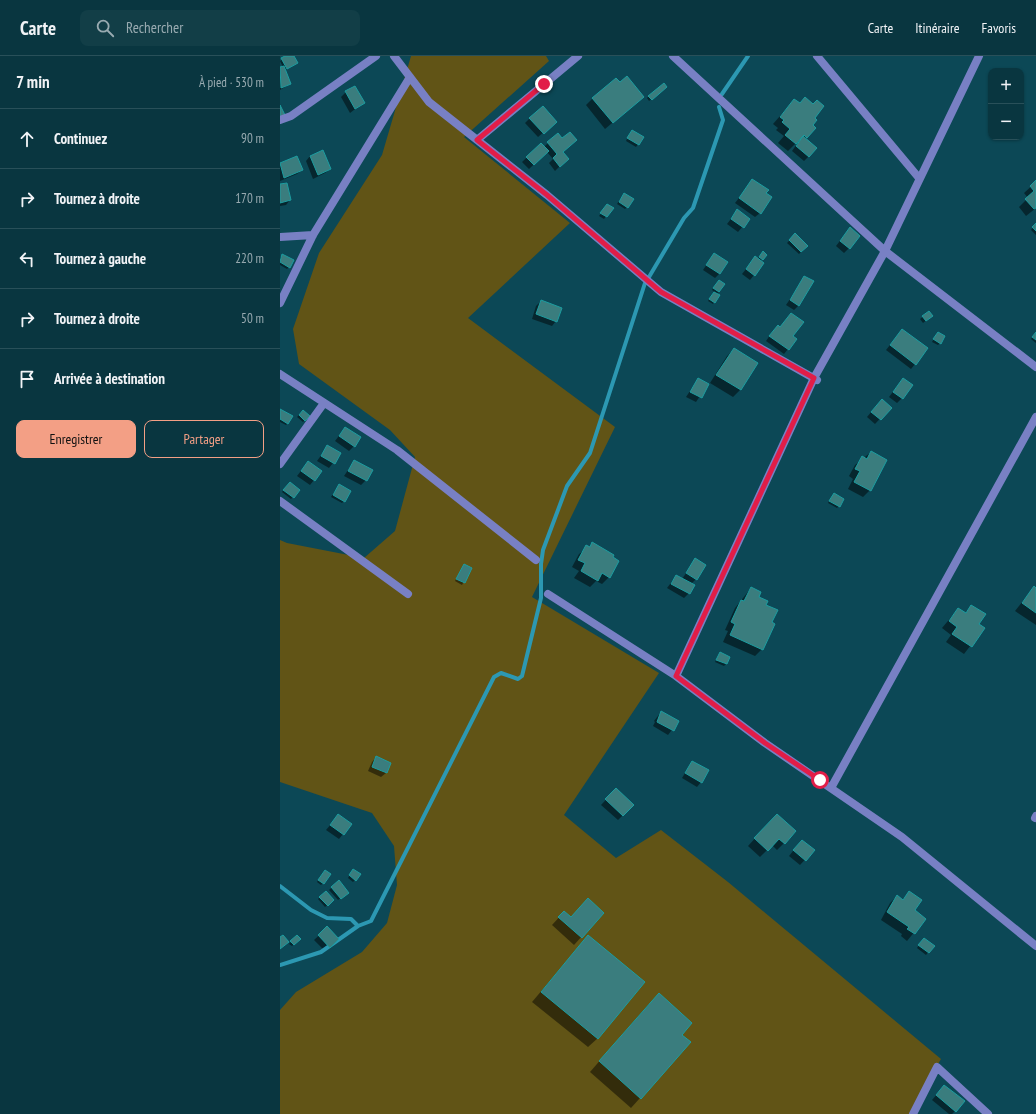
<!DOCTYPE html>
<html lang="fr">
<meta charset="utf-8">
<style>
body{margin:0;font-family:"PT Sans Narrow",sans-serif;background:#123e47;color:#f1f3f6}
.controls{position:absolute;right:12px;top:12px;display:grid;overflow:hidden;border-radius:8px;box-shadow:0 1px 3px #0004}
.controls button{width:36px;height:36px;display:grid;place-items:center;padding:0;border:0;border-bottom:1px solid #295059;background:#093640;color:#f1f3f6;font:20px sans-serif}
.stop{position:absolute;width:12px;height:12px;margin:-9px;border:3px solid #e11d48;border-radius:50%;background:#fff}
.stop.end{background:#e11d48;border-color:#fff;box-shadow:0 1px 4px #0008}
.list{margin:0;padding:0;list-style:none}
h2{display:flex;justify-content:space-between;align-items:center;height:52px;margin:0;padding:0 16px;font-size:17px}
h2 small{font-size:13px;font-weight:400;color:#99abb1}
.list li{display:grid;grid-template-columns:26px 1fr auto;gap:12px;align-items:center;box-sizing:border-box;height:60px;padding:0 16px;border-top:1px solid #295059}
.list b{display:block;font-size:15px;white-space:nowrap}
.list em{font-size:13px;font-style:normal;color:#99abb1}
.actions{display:flex;gap:8px;padding:12px 16px}
.actions a{flex:1;padding:9px 0;border:1px solid #f39f85;border-radius:8px;text-align:center;font-size:14px;color:#f39f85}
.actions .main{background:#f39f85;color:#111}
.icon{flex:none;width:22px;height:22px;fill:none;stroke:currentColor;stroke-width:2;stroke-linecap:round;stroke-linejoin:round}
.map{position:relative;flex:none;width:756px;height:1058px;overflow:hidden}
header{display:flex;align-items:center;gap:24px;box-sizing:border-box;height:56px;padding:0 20px;background:#093640;border-bottom:1px solid #295059}
header strong{font-size:19px}
nav{display:flex;gap:22px;margin-inline-start:auto;font-size:14px}
.search{width:280px;height:36px;background:#123e47;display:flex;align-items:center;gap:10px;box-sizing:border-box;padding:0 14px;border-radius:8px;color:#99abb1;font-size:15px}
main{display:flex}
aside{flex:1;background:#093640}
.map>svg:first-child{display:block}
.green{fill:#615416}
.shadow{fill:#0007}
.lines{fill:none;stroke-linecap:round;stroke-linejoin:round}
.stream{stroke:#2c98b2;stroke-width:4}
.building{fill:#3a7d7e;stroke:#1b9da0}
.minor{stroke:#7880c4;stroke-width:8}
.route{stroke:#e11d48;stroke-width:5}
</style>
<header>
<strong>Carte</strong>
<div class="search"><svg class="icon" aria-label="search" viewBox="0 0 24 24"><circle cx="10" cy="10" r="6"/><path d="M15 15l6 6"/></svg>Rechercher</div>
<nav><a>Carte</a><a>Itinéraire</a><a>Favoris</a></nav>
</header>
<main>
<aside>
<h2>7 min<small>À pied · 530 m</small></h2>
<ul class="list">
<li><svg class="icon" aria-label="ahead" viewBox="0 0 24 24"><path d="M12 20V5M6 11l6-6 6 6"/></svg><div><b>Continuez</b></div><em>90 m</em></li>
<li><svg class="icon" aria-label="right" viewBox="0 0 24 24"><path d="M7 20v-9h11M14 6l5 5-5 5"/></svg><div><b>Tournez à droite</b></div><em>170 m</em></li>
<li><svg class="icon" aria-label="left" viewBox="0 0 24 24"><path d="M17 20v-9H6M10 6l-5 5 5 5"/></svg><div><b>Tournez à gauche</b></div><em>220 m</em></li>
<li><svg class="icon" aria-label="right" viewBox="0 0 24 24"><path d="M7 20v-9h11M14 6l5 5-5 5"/></svg><div><b>Tournez à droite</b></div><em>50 m</em></li>
<li><svg class="icon" aria-label="arrive" viewBox="0 0 24 24"><path d="M6 21V4h12l-3 4 3 4H6"/></svg><div><b>Arrivée à destination</b></div></li>
</ul>
<div class="actions"><a class="main">Enregistrer</a><a>Partager</a></div>
</aside>
<div class="map">
<svg width="756" height="1058" viewBox="0 0 756 1058">
<rect width="100%" height="100%" fill="#0c4856"/>
<!-- green -->
<path class="green" d="M131 0H266L269 5 184 81 290 167 188 262 335 371 252 541 379 617 284 759 336 802 381 774 448 826 661 1003 629 1058H0V954L16 936 82 896 107 867 117 829 114 790 92 757 0 726V484L7 487 84 502 115 475 135 401 110 374 19 308 13 273 39 197 102 99Z"/>
<!-- shadow -->
<path class="shadow" d="M7 0H13L15 8 5 14 10 28 0 34V13L3 11 0 5Z
M384 33 369 45 367 42 369 40Z
M66 36 83 47 70 57 61 41Z
M363 41 325 73 306 49 313 42Z
M514 44 519 48 533 49V62L531 70 534 72 525 83 529 100 524 105 512 95 517 88 516 87 508 95 498 87 504 80 496 74 498 72 493 68Z
M250 62 271 70 258 81 245 67Z
M350 77 363 81 356 91 346 85Z
M282 83 283 107 275 115 269 107 273 103 267 96 249 113 242 106 261 88 264 91 268 87Z
M30 100 50 113 45 117 33 123 26 105Z
M17 101 22 114 17 118 0 125V108Z
M473 124 485 137 480 157 475 161 455 147Z
M756 126V152L746 160 739 151 748 142 744 137Z
M0 129 10 144 6 149 0 150Z
M344 138 347 151 345 153 337 148Z
M326 151 332 152 324 163 319 160Z
M457 155 469 163 458 176 447 168Z
M756 168V179L751 174Z
M566 177 569 192 564 197 556 190Z
M515 179 527 190 519 198 507 187Z
M483 197 486 199 480 205 474 219 470 224 462 218 475 202 477 203Z
M434 198 440 217 435 222 423 214Z
M3 199 9 211 7 213 0 209V202Z
M525 221 519 249 514 254 506 249Z
M437 227 439 236 433 248 428 245 435 236 432 234Z
M261 245 276 265 272 270 252 263 256 250Z
M649 256V262L643 267 640 263Z
M511 258 512 280 516 283 504 298 486 285 493 275 500 272Z
M622 274 635 308 631 313 606 294Z
M756 277V287L751 283Z
M656 279 660 287 658 289 652 286Z
M454 293 477 307 460 334 453 341 430 327 447 300Z
M418 323 428 328 416 346 406 341Z
M619 328 622 342 617 347 609 341Z
M597 349 610 352 595 368 587 361Z
M0 354 8 367 6 369 0 366Z
M23 355 28 360 23 366 17 361Z
M65 372 74 390 69 395 55 385Z
M48 390 60 398 49 412 37 405Z
M591 396 590 434 583 441 568 433 573 423 569 420 575 409Z
M74 405 86 424 81 429 64 420Z
M28 406 34 424 30 429 17 420Z
M8 429 19 434 11 443 2 436Z
M57 432 64 445 62 447 51 441Z
M554 438 559 450 557 452 548 447Z
M313 488 329 521 322 528 316 525 310 531 294 522 299 515 292 511 299 498Z
M416 503V523L411 528 409 537 404 542 387 532 396 520 402 523Z
M184 509 191 512 182 529 175 525Z
M754 531 756 533V569L735 555Z
M471 532 484 549 491 567 482 593 475 600 443 586 448 575 445 574 455 552Z
M692 550 698 568 704 572 684 598 666 586 671 579 662 572 678 553 684 558Z
M440 597 446 608 444 610 435 606Z
M381 656 398 666 388 679 373 670 375 666 374 665Z
M96 701 106 717 101 721 88 715 92 706Z
M412 706 421 726 417 731 402 722Z
M336 733 353 749 338 764 321 749Z
M58 760 63 778 59 783 46 774Z
M490 766 504 787 497 794 492 789 480 801 468 790Z
M517 790 533 795 520 809 509 800Z
M72 816 75 824 73 826 68 822Z
M43 817V827L41 829 37 826Z
M59 825 66 838 58 844 49 834Z
M46 836 53 844 45 851 38 843Z
M630 837 633 855 645 863 627 885 621 880 622 878 601 864 610 847 617 840 622 844Z
M284 856 291 862 323 857 294 889 272 869Z
M47 872 58 883 45 895 34 884Z
M17 880 19 883 12 890 9 888Z
M308 880 318 982 308 991 252 946Z
M642 885 653 890 646 899 637 892Z
M369 948 401 979 360 1042 351 1052 310 1016Z
M660 1035 675 1055 672 1058H669L652 1044Z"/>
<g class="lines">
<!-- stream -->
<path class="stream" d="M442 38 468 0
M369 221 404 162 413 152 443 64 439 51
M0 830 31 854 47 862 71 863 78 870 91 865 214 621 221 617 238 623 242 620 261 542V508L263 494 287 430 310 397 365 227
M0 909 41 896 78 870"/>
</g>
<!-- building -->
<path class="building" d="M5 0H14L18 7 7 13 1 2Z
M4 10 11 28 1 32 0 11Z
M347 20 364 41 333 67 312 42 336 22 340 26Z
M384 27 387 31 372 44 368 40Z
M75 30 85 47 75 53 65 35Z
M525 41 533 48 537 44 544 50 535 62 537 64 533 69 536 72 527 82 524 79 516 88 505 79 510 73 502 66 504 64 500 61 514 43 520 47Z
M0 49 6 61 0 64Z
M263 50 277 66 264 78 249 62Z
M352 74 364 81 359 89 347 82Z
M290 76 297 84 283 96 289 103 280 111 273 102 277 98 267 86 278 77 282 82Z
M523 80 537 92 529 101 516 90Z
M261 87 269 95 254 109 246 101Z
M43 94 51 113 38 119 30 100Z
M17 100 23 114 4 122 0 107Z
M472 123 489 134 486 137 492 141 481 158 459 142Z
M756 124V152L754 153 745 143 754 135 750 130Z
M7 127 11 144 0 147V128Z
M344 137 354 143 348 152 339 146Z
M327 148 334 152 327 161 320 157Z
M457 153 470 163 464 172 451 163Z
M756 167V175L752 171Z
M570 171 580 180 570 193 560 185Z
M515 177 528 190 521 196 509 184Z
M483 195 487 199 483 204 479 201Z
M434 197 448 206 440 218 426 209Z
M2 198 14 204 10 212 0 206Z
M475 200 484 207 475 220 466 213Z
M524 220 534 225 519 250 510 244Z
M439 224 445 228 439 236 433 232Z
M434 236 440 239 435 247 429 243Z
M261 244 282 252 277 266 256 258Z
M649 255 653 260 646 265 642 260Z
M511 257 524 266 513 280 517 283 509 294 489 280 498 269 500 271Z
M622 273 648 292 636 309 610 289Z
M658 276 665 280 661 288 653 283Z
M756 276V284L752 281Z
M454 292 478 307 461 334 436 319Z
M418 322 429 328 422 342 410 336Z
M623 322 633 329 623 343 613 336Z
M602 343 612 352 601 364 591 356Z
M0 353 13 360 8 368 0 363Z
M23 354 30 360 25 365 19 359Z
M65 371 81 381 75 391 59 380Z
M47 389 61 397 55 408 41 400Z
M591 395 607 404 591 435 574 426 580 415 575 413 582 400 587 403Z
M74 404 93 414 87 425 68 415Z
M28 405 42 415 35 425 21 415Z
M10 426 20 434 14 442 3 434Z
M59 428 71 435 65 446 53 439Z
M554 437 564 443 560 451 549 445Z
M312 486 334 499 333 501 339 505 330 522 322 517 318 525 301 515 305 507 298 504 306 489 310 491Z
M415 502 426 509 417 524 406 517Z
M184 508 192 512 185 527 176 523Z
M396 519 415 529 410 538 391 528Z
M754 530 756 532V557L742 547Z
M471 531 481 536 479 541 488 545 486 549 498 554 492 566 495 568 483 594 450 579 455 568 451 566 461 544 464 545Z
M691 549 706 558 699 568 705 572 692 591 672 578 677 571 669 565 678 552 686 557Z
M440 596 450 601 447 608 436 604Z
M381 655 399 665 394 675 377 666Z
M96 700 111 707 107 717 92 711Z
M412 705 429 714 422 727 405 717Z
M336 732 354 749 343 760 325 743Z
M58 758 72 768 64 779 50 769Z
M497 758 516 775 505 788 499 783 488 795 474 782Z
M522 784 535 794 526 805 513 794Z
M73 813 81 818 76 825 69 819Z
M45 814 51 818 44 828 38 824Z
M59 824 69 837 61 843 51 831Z
M46 835 54 844 48 850 39 841Z
M629 835 642 844 635 854 646 863 635 878 627 873 629 871 607 856 617 839 623 844Z
M308 842 324 857 302 882 278 861 284 855 291 861Z
M47 870 59 883 50 892 38 879Z
M3 879 9 886 0 893V881Z
M17 879 21 883 14 889 10 885Z
M308 879 365 926 318 983 261 936Z
M644 882 655 890 649 897 638 889Z
M379 937 412 967 402 979 411 986 361 1043 319 1005Z
M664 1029 685 1045 676 1056 656 1039Z"/>
<g class="lines">
<!-- minor -->
<path class="minor" d="M114 0 149 46 267 139 381 236 537 324
M393 0 605 195 756 311
M537 0 639 122
M0 64 11 60 96 0
M197 84 298 0
M0 181 33 179
M0 247 33 179 130 21
M0 318 117 394 256 504
M0 408 44 347
M0 445 128 538
M268 538 396 620 485 687 622 781 756 890
M396 620 534 322 605 195 699 0
M551 732 756 361
M755 762 756 760
M633 1058 657 1011 708 1058"/>
</g>
<g class="lines">
<!-- route -->
<path class="route" d="M264 28 197 84 267 139 381 236 534 322 396 620 485 687 540 724"/>
</g>
</svg>
<div class="controls">
<button>+</button>
<button>−</button>
</div>
<div class="stop" style="left:540px;top:724px"></div>
<div class="stop end" style="left:264px;top:28px"></div>
</div>
</main>
